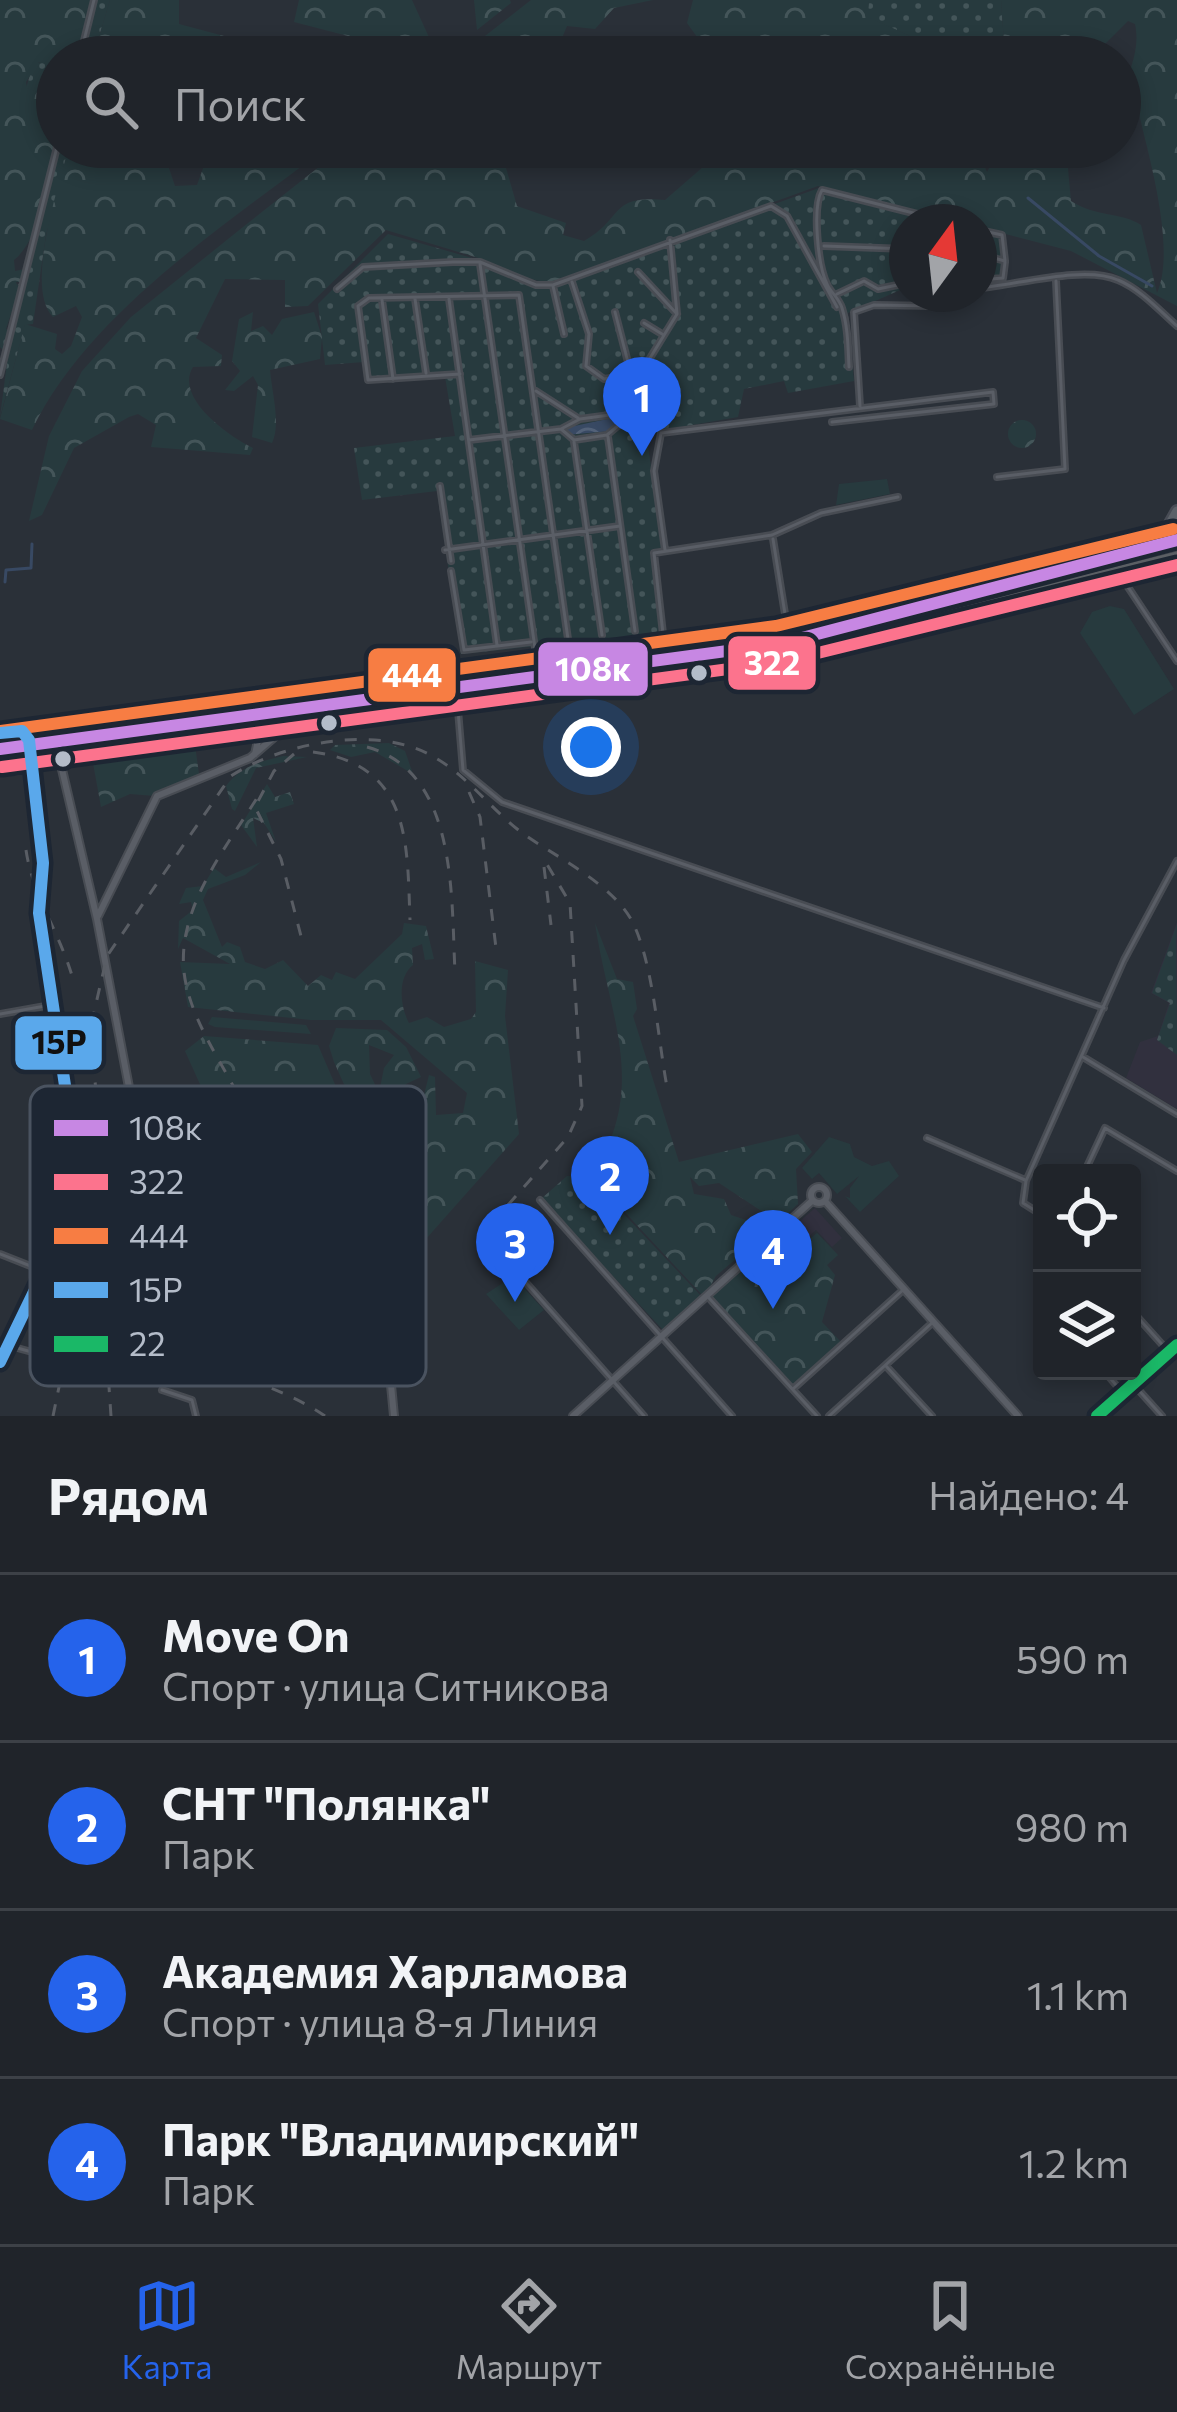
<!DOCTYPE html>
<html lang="ru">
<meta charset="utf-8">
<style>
body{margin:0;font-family:Commissioner,sans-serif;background:#2d3036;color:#f1f3f6}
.controls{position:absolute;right:36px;bottom:36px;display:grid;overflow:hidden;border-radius:12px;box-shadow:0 6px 18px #0003}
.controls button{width:108px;height:108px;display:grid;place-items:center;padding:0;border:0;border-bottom:3px solid #3d4147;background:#20242a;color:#f1f3f6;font:60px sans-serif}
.compass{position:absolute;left:889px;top:204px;width:108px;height:108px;border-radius:50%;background:#20242a;box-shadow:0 6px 18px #0003;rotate:15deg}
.you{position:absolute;left:591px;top:747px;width:42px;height:42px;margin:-30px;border:9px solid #fff;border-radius:50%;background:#1a73e8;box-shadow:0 0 0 18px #1a73e833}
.badge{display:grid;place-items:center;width:78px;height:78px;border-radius:50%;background:#2563eb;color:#fff;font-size:39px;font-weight:700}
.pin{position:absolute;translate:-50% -99px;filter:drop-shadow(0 3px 6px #0008)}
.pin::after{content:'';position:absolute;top:63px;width:42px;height:36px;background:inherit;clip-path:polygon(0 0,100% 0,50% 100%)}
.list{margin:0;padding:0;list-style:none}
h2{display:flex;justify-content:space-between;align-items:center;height:156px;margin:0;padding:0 48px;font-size:51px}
h2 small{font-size:39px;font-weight:400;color:#a2a4a8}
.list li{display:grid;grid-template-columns:78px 1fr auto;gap:36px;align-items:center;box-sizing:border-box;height:168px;padding:0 48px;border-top:3px solid #3d4147}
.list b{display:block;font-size:45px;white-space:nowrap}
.list p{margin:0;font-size:39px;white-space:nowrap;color:#a2a4a8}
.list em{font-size:39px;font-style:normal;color:#a2a4a8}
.icon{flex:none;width:66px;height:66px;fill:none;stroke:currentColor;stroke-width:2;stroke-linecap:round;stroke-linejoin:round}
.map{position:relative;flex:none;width:1177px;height:1416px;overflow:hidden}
.search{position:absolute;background:#20242a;box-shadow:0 6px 18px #0003;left:36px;right:36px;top:36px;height:132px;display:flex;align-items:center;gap:30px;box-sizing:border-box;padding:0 42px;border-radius:66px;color:#a2a4a8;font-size:45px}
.sheet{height:828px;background:#20242a}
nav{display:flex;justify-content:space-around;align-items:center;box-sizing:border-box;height:168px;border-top:3px solid #3d4147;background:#20242a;font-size:33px;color:#a2a4a8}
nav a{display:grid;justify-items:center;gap:6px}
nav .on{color:#2563eb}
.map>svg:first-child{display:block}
.medical{fill:#31303e}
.grass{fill:url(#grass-dots)}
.forest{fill:url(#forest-crowns);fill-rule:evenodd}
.pitch{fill:#273a3e}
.water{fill:url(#water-waves)}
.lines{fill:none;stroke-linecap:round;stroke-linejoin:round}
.stream{stroke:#384963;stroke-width:3}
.minor-casing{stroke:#484c53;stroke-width:8}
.tertiary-casing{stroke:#484c53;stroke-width:10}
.primary-casing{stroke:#484c55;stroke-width:14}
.trunk-casing{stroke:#474c53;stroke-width:14}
.minor{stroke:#5a5e66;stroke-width:3}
.tertiary{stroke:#5a5e66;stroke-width:6}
.primary{stroke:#5c6168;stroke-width:9}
.trunk{stroke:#5b5f64;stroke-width:9}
.rail{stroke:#595d64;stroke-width:3;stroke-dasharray:12 12;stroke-linecap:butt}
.trunk-bridge-casing{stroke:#474c53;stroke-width:14;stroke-linecap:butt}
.trunk-bridge{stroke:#5b5f64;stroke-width:9}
.bus-1-casing{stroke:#1d2633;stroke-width:21}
.bus-2-casing{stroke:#1d2633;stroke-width:21}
.bus-3-casing{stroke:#1d2633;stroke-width:21}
.bus-4-casing{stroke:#1d2633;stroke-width:21}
.bus-5-casing{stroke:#1d2633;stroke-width:21}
.bus-1{stroke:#c787e3;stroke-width:12}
.bus-2{stroke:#fc738d;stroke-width:12}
.bus-3{stroke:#f77d43;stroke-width:12}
.bus-4{stroke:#5aa8eb;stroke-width:12}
.bus-5{stroke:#1ab867;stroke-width:12}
.bus-dot{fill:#b4bcc9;stroke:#1d2633;stroke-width:4.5}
.key{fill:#1d2633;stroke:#4a5360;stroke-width:3}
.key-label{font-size:33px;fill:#b4bcc9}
.line-badge{stroke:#1d2633;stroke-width:4.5}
.badge-label{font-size:33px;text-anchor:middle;font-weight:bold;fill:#fff}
.pale-badge-label{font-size:33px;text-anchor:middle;font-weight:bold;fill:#111}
</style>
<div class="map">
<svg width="1177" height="1416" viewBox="0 0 1177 1416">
<defs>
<pattern id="grass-dots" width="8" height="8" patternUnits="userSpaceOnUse" patternTransform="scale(3)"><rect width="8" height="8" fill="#273a3e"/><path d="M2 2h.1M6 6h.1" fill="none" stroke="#445559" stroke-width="1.8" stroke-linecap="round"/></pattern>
<pattern id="forest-crowns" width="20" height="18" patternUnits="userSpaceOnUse" patternTransform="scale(3)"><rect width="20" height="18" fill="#273a3e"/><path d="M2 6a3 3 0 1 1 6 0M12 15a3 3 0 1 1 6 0" fill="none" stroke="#445559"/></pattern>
<pattern id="water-waves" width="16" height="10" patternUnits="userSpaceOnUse" patternTransform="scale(3)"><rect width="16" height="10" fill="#384963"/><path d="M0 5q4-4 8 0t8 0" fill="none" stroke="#526178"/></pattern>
</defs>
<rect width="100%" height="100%" fill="#2a3038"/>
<!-- medical -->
<path class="medical" d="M1177 922V1109L1126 1078 1140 1042 1158 1036 1169 1003 1151 993Z
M815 1208 842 1238 832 1247 816 1230 790 1254 778 1240Z"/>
<!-- grass -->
<path class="grass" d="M91 0H110L93 57H76Z
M869 0H1001L1005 57H914L919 40 867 17Z
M46 60 57 67V100L26 88 33 65Z
M57 137V147H69L46 235 33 324 25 325 0 417 8 355 0 347 4 329 10 330 19 290 14 288 21 282Z
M819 188 955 222H907V287L848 313 854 381 788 393 784 381 744 389 738 417 646 433 663 548 650 551 662 633 461 654 437 491 362 500 354 448 455 436 445 377 367 382 364 362 325 365 318 304 388 234 486 262 536 284 554 283Z
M979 228 1002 234 1004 281 979 284Z
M243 697 253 704 245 711 76 733 68 727Z
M1177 924 1176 940 1177 1055 1157 1040 1170 1003 1152 993Z
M567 1176 589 1177 702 1297 664 1331 541 1199Z"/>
<!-- forest -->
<path class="forest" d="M0 0H91L76 57H57V67L39 62 26 82 27 88 57 100C57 141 46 236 14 260L15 271 25 269 21 282H16L19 290 0 347Z
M110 0H179V24L224 36 217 57H93Z
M299 0H412L438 57H343L348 36 294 22Z
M474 0H510L511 3 477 30Z
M531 0H653L614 8 595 29 567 26 554 57H458Z
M693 0H869L868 17 919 40 914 57H686L705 48 687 23Z
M1001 0H1177V306L1071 251 979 227V222H958L818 186 550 283 515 276 485 260 386 230 308 306 285 307V280L225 279 196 338 222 355 221 366 193 367C174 397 228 436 253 448L250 455 151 447 156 425 138 414 129 417 74 448 42 515 29 521 49 436 82 371 131 317 238 231 344 147H500L517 206 566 223 563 235 584 241C625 218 608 195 665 200L711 160 748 147H976L987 172 1000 147H1066L1071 201C1095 217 1122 212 1141 225L1157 293C1176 250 1150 161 1139 114L1120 112C1122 80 1142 56 1135 24L1128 21 1092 57H1005Z
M69 147H162L175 186 197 185 207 157 219 147H327C226 225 88 313 32 430L0 419 25 324 57 334 55 349 62 354 71 346 82 317 76 306 53 317C24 288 59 185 69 147Z
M253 312 251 331 263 326 272 335 282 319 314 312 322 337 320 359 270 370C272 393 281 425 272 443L252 437 258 385 253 376 234 391 225 390 240 371 232 361 239 319Z
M1008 434a14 14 0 1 1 28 0a14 14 0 1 1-28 0Z
M841 607 846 620 801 630 790 622Z
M389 743 405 751 413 774 375 752 351 757 330 750 335 745Z
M195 745 199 774 155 796 130 794 101 807 93 763Z
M283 756 307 757 256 768 235 811 232 809 226 786C240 767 261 761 283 756Z
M267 784 275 797 290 792 294 804 266 813 276 842 264 823 253 818 257 847 241 825Z
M261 862 245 875 208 889 203 900 222 947 227 942 240 947 245 962 265 969 283 960 308 986 321 975 332 980 336 972 355 979 402 934 404 923 426 926 434 959 425 960 422 944 412 948 413 965C397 977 400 1007 409 1023L427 1017 444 1027 471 1019 476 1012 475 961 508 970 505 1016 519 1134 425 1240 320 1250 271 1245 269 1227 320 1231 396 1200 334 1062 329 1046 336 1028 387 1030 406 1047 421 1077 406 1084 388 1132 391 1145 412 1143 429 1075 435 1077 436 1115 463 1113 467 1093 381 1020H311L188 1007 180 962 230 964 183 938 178 949 179 921 193 910 191 902 179 904 186 888 203 886 214 868 226 877ZM369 1045 394 1055 384 1068 379 1093 370 1074Z
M595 923 617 979 633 982 637 1009 633 1016 679 1162 798 1134 812 1152 796 1169 798 1204 778 1222 719 1183 699 1186 690 1177 694 1194 724 1199 731 1215 758 1224 759 1239 716 1276 704 1297 591 1176C650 1088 609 1018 595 923Z
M212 1017 306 1025 311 1034 215 1027 208 1024Z
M204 1036 318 1045 384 1198 318 1224 260 1217 185 1051ZM308 1095 316 1106 300 1123 263 1135 256 1151 264 1156 293 1143 298 1151 275 1167 250 1154 239 1133 242 1129C262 1125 276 1132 294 1116L293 1102Z
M817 1233 838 1255 827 1265 835 1275 822 1322 841 1342 792 1386 708 1295 773 1238 790 1256Z"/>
<!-- pitch -->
<path class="pitch" d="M887 479 890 494 836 505 839 484Z
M1110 606 1124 609 1174 689 1134 715 1080 633 1092 612Z
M829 1137 850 1144 854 1157 872 1166 889 1161 899 1176 860 1212 845 1196 850 1198V1188L859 1176 837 1194 819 1173 812 1179 802 1168Z
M513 1276 544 1310 519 1330 486 1294Z"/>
<!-- water -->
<path class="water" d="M612 418 616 424 611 431 565 435V428Z"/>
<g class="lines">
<!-- stream -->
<path class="stream" d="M1028 198 1099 256 1152 286
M5 582 6 570 31 568 32 544"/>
<!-- minor casing -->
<g class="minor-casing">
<path id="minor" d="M80 57 94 0
M979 230 1002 235 1005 261 979 254
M824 246 907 249
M480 264 539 676
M638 272 677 314
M979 280 1003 278 1005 262
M572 282 589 334 586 366 604 379 631 375 647 363 677 314 670 240
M553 286 564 334
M979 288C1017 285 1084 265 1118 280 1140 289 1159 310 1177 326
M337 289 363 267 453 262H480L536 285H553L771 206 787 216 837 307
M837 294 864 281 878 289 907 283
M415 299 426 373
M449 299 497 645
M382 300 393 379
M615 312 631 374
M644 323 662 334
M849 367C848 347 848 327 842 308 839 298 831 293 827 284 818 266 812 207 822 190L949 222
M460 374 368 380 358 306 369 298 519 295 568 639
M0 375 57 147
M536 391 578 418
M860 406 854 312 874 305 936 306 938 294
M608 437 635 631
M469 440 561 429 574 440 607 435 619 425 617 414 580 419 561 429
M574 442 602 635
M997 477 1065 469 1056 281
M440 486 451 561
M773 539 785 614
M445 550 620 526
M665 550 654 471 661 433 993 392 994 404 832 422
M451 571 464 650 531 642
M1124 581 1177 661
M658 657 665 652 654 553 772 535 821 513 898 497
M457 698 463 770 502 802 1104 1008
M0 1014 51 1005
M1083 1057 1177 1114
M927 1138 1025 1180
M1084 1173 1105 1128 1177 1171
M540 1200 732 1416
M1042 1215 1023 1203 1026 1181 1124 960 1177 861
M498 1251 644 1416
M0 1254 43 1271
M709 1298 817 1416
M1132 1311 1168 1351
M10 1346 127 1378
M886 1366 932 1416
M1104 1371 1122 1392
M1135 1386 1162 1416
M794 1388 903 1290
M162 1390 192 1400 196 1416
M829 1416 932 1323"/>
</g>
<!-- tertiary casing -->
<g class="tertiary-casing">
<path id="tertiary" d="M316 703 244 693 65 719 53 731 97 919 167 1287 185 1299 371 1361 391 1385 394 1416
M247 728 259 736 255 754
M0 733 22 731 29 740 43 863 39 913 80 1185 76 1205 0 1362
M0 772 32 769
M98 916 157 796 250 758 294 720
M811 1195a8 8 0 1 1 16 0a8 8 0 1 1-16 0Z
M825 1201 1018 1416
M573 1416 813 1200
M1097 1416 1177 1345"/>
</g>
<!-- primary casing -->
<g class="primary-casing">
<path id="primary" d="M1159 543 1177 511
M1142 550 1177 540
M1124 574 1177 561"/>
</g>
<!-- trunk casing -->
<g class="trunk-casing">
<path id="trunk" d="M74 740 779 644 1177 546
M75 749 812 647 1177 556"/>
</g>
<!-- minor -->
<use href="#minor" class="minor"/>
<!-- tertiary -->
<use href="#tertiary" class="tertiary"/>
<!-- primary -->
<use href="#primary" class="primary"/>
<!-- trunk -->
<use href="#trunk" class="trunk"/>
<!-- rail -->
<path class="rail" d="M367 747C458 772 451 897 455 972
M313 752C411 765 407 843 410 920
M294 754 274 771 255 807 281 859 302 940
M469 792 480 817 496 948
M26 850C33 898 62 936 74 983
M544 867 551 925
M237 1093C219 1059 194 1022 186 984 171 916 223 852 257 798
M508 1205 568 1137 582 1106 570 903 542 856
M56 1350 93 1203 95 1164
M53 1416 71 1329
M111 1416 109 1387 119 1332 114 1261
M325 1416C286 1389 239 1380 200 1354 175 1337 143 1310 130 1281 106 1224 99 1100 89 1034L107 956 231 776C284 742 378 724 434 757 468 776 493 812 525 835 558 858 612 884 632 921 654 964 658 1043 668 1092"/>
<!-- trunk-bridge casing -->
<g class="trunk-bridge-casing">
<path id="trunk-bridge" d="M8 748 74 740
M9 757 75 749"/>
</g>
<!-- trunk-bridge -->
<use href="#trunk-bridge" class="trunk-bridge"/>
<!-- bus-1 casing -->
<g class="bus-1-casing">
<path id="bus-1" d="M0 749 779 644 1177 540"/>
</g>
<!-- bus-2 casing -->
<g class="bus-2-casing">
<path id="bus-2" d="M2 767 781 662 1177 565"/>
</g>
<!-- bus-3 casing -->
<g class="bus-3-casing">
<path id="bus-3" d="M0 731 776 626 1173 529"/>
</g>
<!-- bus-4 casing -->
<g class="bus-4-casing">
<path id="bus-4" d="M0 733 22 731 29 740 43 863 39 913 80 1185 76 1205 0 1362"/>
</g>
<!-- bus-5 casing -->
<g class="bus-5-casing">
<path id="bus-5" d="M1097 1416 1177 1345"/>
</g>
<!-- bus-1 -->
<use href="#bus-1" class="bus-1"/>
<!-- bus-2 -->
<use href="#bus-2" class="bus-2"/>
<!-- bus-3 -->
<use href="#bus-3" class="bus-3"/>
<!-- bus-4 -->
<use href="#bus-4" class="bus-4"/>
<!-- bus-5 -->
<use href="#bus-5" class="bus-5"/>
</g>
<!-- markers -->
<g class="bus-dot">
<circle cx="699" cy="673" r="10"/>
<circle cx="329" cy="723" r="10"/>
<circle cx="63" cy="759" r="10"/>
</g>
<!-- legend -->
<rect x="30" y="1086" width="396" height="300" rx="18" class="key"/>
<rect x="54" y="1120" width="54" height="16" fill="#c787e3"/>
<rect x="54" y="1174" width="54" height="16" fill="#fc738d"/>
<rect x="54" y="1228" width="54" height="16" fill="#f77d43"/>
<rect x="54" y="1282" width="54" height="16" fill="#5aa8eb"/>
<rect x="54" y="1336" width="54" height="16" fill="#1ab867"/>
<g class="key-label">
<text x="129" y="1140">108к</text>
<text x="129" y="1194">322</text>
<text x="129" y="1248">444</text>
<text x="129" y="1302">15Р</text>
<text x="129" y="1356">22</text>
</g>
<g class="line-badge">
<rect x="726" y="634" width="92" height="58" rx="12" fill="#fc738d"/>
<rect x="536" y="640" width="114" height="58" rx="12" fill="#c787e3"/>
<rect x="366" y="646" width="92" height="58" rx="12" fill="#f77d43"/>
<rect x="13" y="1014" width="91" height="58" rx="12" fill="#5aa8eb"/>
</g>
<g class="badge-label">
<text x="772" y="675">322</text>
<text x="593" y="681">108к</text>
<text x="412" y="687">444</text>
</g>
<g class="pale-badge-label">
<text x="59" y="1054">15Р</text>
</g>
</svg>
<div class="controls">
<button><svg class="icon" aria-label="locate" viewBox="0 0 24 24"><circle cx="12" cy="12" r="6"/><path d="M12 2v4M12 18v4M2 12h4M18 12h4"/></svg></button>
<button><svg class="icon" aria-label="layers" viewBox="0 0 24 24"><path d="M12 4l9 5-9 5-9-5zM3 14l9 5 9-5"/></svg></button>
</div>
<svg class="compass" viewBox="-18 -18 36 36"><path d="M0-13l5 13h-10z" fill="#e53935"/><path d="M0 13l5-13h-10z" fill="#a2a4a8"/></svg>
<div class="you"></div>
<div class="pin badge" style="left:642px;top:456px">1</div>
<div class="pin badge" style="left:610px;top:1235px">2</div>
<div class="pin badge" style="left:515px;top:1302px">3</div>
<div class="pin badge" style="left:773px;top:1309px">4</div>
<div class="search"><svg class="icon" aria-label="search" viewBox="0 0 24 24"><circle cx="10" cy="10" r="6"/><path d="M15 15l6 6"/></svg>Поиск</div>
</div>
<section class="sheet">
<h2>Рядом<small>Найдено: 4</small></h2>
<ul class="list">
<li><span class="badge">1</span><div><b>Move On</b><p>Спорт · улица Ситникова</p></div><em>590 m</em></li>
<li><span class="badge">2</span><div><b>СНТ &quot;Полянка&quot;</b><p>Парк</p></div><em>980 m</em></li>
<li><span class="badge">3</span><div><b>Академия Харламова</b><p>Спорт · улица 8-я Линия</p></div><em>1.1 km</em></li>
<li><span class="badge">4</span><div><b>Парк &quot;Владимирский&quot;</b><p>Парк</p></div><em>1.2 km</em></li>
</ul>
</section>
<nav>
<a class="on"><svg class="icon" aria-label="map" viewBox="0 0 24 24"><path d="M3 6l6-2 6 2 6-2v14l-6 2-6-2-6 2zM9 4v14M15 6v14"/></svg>Карта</a>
<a><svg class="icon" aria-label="directions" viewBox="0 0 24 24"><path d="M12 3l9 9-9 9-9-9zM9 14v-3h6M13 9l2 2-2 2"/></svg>Маршрут</a>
<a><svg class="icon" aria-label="saved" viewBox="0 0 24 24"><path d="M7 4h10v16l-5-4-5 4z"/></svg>Сохранённые</a>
</nav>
